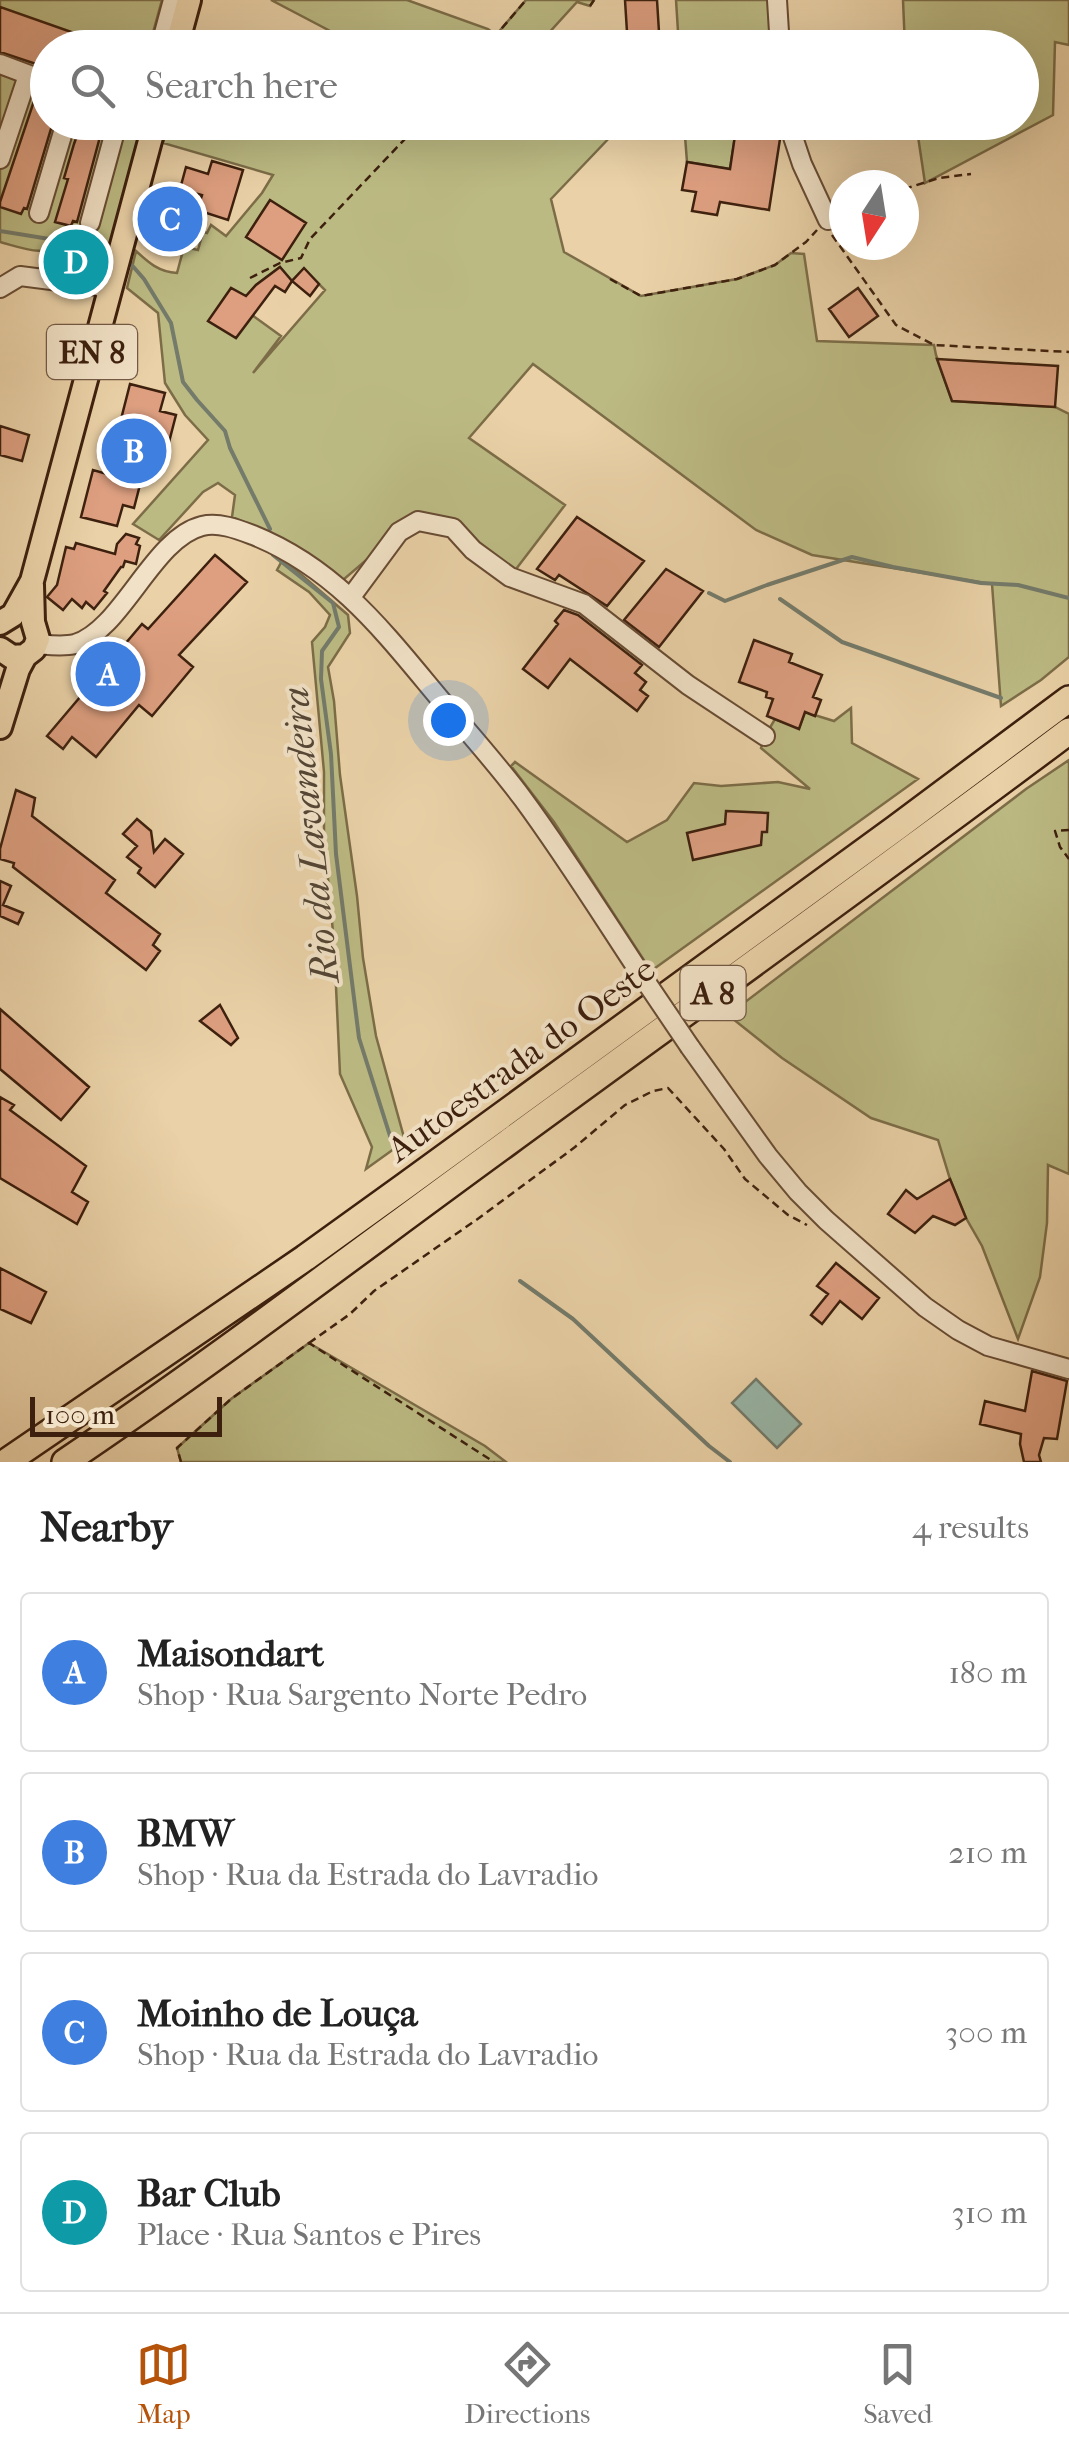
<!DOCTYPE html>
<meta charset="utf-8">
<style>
body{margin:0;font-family:"IM FELL French Canon",serif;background:#f6f6f6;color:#222}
.compass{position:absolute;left:829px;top:170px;width:90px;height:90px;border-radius:50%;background:#fff;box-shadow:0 10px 40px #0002;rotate:192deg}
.scale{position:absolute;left:30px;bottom:25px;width:192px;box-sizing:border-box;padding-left:10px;border:5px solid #3d200e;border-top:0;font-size:28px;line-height:35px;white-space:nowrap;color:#3d200e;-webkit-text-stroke:8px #f1e1c6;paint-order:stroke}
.you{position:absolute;left:448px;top:720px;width:35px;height:35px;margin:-25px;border:8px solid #fff;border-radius:50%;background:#1a73e8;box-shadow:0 0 0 15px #1a73e833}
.badge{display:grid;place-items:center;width:65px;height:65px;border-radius:50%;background:#b45309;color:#fff;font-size:32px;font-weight:700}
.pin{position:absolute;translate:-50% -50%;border:5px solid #fff;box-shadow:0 2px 10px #0006}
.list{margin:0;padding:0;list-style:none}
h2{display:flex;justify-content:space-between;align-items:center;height:130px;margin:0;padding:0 40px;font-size:42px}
h2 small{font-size:32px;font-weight:400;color:#767676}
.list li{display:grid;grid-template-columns:65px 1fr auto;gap:30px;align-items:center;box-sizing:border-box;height:160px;margin:0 20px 20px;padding:0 20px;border:2px solid #e0e0e0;border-radius:10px}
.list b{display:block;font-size:38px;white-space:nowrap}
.list p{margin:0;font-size:32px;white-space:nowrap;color:#767676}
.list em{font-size:32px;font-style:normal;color:#767676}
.icon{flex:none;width:55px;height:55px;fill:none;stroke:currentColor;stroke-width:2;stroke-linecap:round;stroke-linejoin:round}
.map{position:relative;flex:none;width:1069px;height:1462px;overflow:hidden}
.search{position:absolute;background:#fff;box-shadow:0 10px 40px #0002;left:30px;right:30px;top:30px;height:110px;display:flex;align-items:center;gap:25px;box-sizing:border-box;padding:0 35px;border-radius:55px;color:#767676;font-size:38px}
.sheet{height:850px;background:#fff}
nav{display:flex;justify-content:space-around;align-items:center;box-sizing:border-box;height:140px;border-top:2px solid #e0e0e0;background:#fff;font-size:28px;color:#767676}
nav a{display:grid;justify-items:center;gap:5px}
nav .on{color:#b45309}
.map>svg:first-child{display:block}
.green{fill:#bcba83;stroke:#7c6d48;stroke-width:2.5;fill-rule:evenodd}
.water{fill:#98b7a9;stroke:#747b6b;stroke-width:2.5}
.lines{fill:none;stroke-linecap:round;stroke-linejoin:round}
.stream{stroke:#747b6b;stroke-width:4}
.building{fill:#dd9f80;stroke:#3d200e;stroke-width:2.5}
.minor-casing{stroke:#684c34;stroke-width:22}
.major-casing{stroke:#3d200e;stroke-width:28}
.highway-casing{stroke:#3d200e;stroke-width:30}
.path{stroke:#3d200e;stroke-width:2.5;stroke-dasharray:8 5;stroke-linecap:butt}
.minor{stroke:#f1e1c6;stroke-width:18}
.major{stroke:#ead1a7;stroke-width:22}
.highway{stroke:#ead1a7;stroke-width:25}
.minor-bridge-casing{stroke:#684c34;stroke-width:22;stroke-linecap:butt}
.minor-bridge{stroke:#f1e1c6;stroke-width:18}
.labels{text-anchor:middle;stroke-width:8;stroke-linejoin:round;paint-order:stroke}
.shield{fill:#f1e1c6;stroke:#735a45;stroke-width:2.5}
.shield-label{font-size:32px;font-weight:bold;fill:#3d200e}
.street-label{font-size:35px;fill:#3d200e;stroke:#f1e1c6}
.water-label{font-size:38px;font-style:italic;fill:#544635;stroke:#f1e1c6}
</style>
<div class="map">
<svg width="1069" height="1462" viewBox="0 0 1069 1462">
<rect width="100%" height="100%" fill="#ead1a7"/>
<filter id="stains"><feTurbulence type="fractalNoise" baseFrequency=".002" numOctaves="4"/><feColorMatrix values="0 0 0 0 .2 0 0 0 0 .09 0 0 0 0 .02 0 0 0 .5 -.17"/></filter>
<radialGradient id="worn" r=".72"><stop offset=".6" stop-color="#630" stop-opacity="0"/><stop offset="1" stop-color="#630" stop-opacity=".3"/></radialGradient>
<!-- green -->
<path class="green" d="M0 0H162L149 47 48 48V122L138 123 141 131 106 259 66 243C45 258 23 248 0 242Z
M271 0H407L488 29 496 35 526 0H594L590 6 577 2 536 47 351 48 353 43Z
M676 0H777L780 47H679Z
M903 0H1069V45L1055 42 1053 115 925 183 916 123 1022 122V48L905 47Z
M169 123H603L612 135 551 199 564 252 641 296 737 279 775 265 791 253 804 254 817 341 934 345 936 355 952 401 1055 407 1069 414V657L1041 680 1001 706 992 584 812 555 756 530 533 364 469 438 565 505 510 577 453 528 418 521 399 532 343 580 272 533 232 517 235 495 218 483 203 492 159 540 133 524 208 440 185 415 165 383 158 313 127 288 136 251C149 263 159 272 177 273L184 247 198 250 203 232 207 233 211 225 226 236 262 193 273 175 163 143ZM280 267 292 281 304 269 325 290 253 373 281 336 252 315 246 296 256 285Z
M684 123H737L730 169 687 162Z
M283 559 348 615 350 633 328 667 334 701 340 775 357 896 363 958 376 1036 405 1141 366 1169 372 1147 340 1074 334 943 324 836V772L312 642 325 627 330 615 309 592 277 570Z
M851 708 852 743 918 779 651 971 554 822 511 766 515 762 627 842 667 820 694 783 721 786 778 782 810 789 761 748 765 736 775 719 799 728 805 712 834 721Z
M1069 760V1174L1048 1165 1047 1223 1040 1277 1018 1339 982 1246 966 1218 950 1179 938 1140 871 1118 782 1058 728 1015 1026 789Z
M309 1343 485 1446 506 1462H181L177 1448 231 1399Z"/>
<!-- water -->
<path class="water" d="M756 1379 801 1424 777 1448 732 1403Z"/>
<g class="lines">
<!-- stream -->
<path class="stream" d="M0 231 74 243 106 251
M130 263 144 279 171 323 183 382 197 400 225 431 230 448 270 529
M273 555 333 603 339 627 322 651 321 679 331 754 336 854 359 1038 391 1139
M709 593 725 601 767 585 852 557 893 567 981 583 1018 585 1069 598
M780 599 842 642 1001 698
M520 1281 573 1319 709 1446 730 1462"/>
</g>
<!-- building -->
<path class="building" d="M625 0H657L660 48H628Z
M0 7 111 46V48H48V68L0 52Z
M36 95 48 99V122H53L27 209 24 208 21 214 0 207V202Z
M87 122H104L77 222 73 221 71 226 55 222 68 179 64 178 74 144 79 130 85 132Z
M737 122H776L780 139 769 210 720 202 717 215 692 211 696 192 682 190 687 162 730 169Z
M212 161 243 170 228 220 197 210 202 195 180 189 186 167 208 174Z
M270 200 306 223 282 260 246 237Z
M162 204 178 208 177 212 183 213 178 235 156 229Z
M280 267 292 281 285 292 275 286 236 338 208 321 231 288 246 296 256 285Z
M304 268 319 284 310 296 292 281Z
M858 288 878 316 849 337 829 309Z
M937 359 1058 366 1055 407 952 401Z
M130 384 165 393 160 411 176 415 169 442 152 438 134 508 123 505 117 526 81 517 93 470 107 474Z
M0 426 29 435 22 461 0 455Z
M577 517 644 561 607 606 559 575 555 580 537 569Z
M126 534 139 538 136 544 140 546 136 564 125 561 123 567H121L104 591 107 593 94 609 86 602 82 608 72 599 63 610 47 597 57 585 66 547 74 549 76 543 115 554 117 544Z
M215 555 247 582 179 655 193 667 152 716 139 705 96 757 72 737 63 749 47 736 142 624 148 629Z
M666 569 703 591 659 647 624 620Z
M564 610 578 615 642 665 635 673 646 682 640 690 648 696 637 711 570 659 548 688 523 669 558 624 555 621Z
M754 640 792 654 789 662 822 675 813 697 821 700 815 716 805 712 799 729 767 716 773 699 766 697 767 692 739 682Z
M16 790 35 798 32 816 115 880 106 893 160 934 153 945 160 951 146 970 13 867 14 863 0 859V849Z
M726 811 768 813 767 832H762L761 845 693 860 687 833 725 824Z
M137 819 151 831 154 852 165 839 183 854 155 887 138 873 141 868 127 857 137 846 123 834Z
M0 881 11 886 3 905 23 913 18 924 0 916Z
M220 1005 238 1038 231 1045 200 1021Z
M0 1009 89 1087 61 1120 0 1069Z
M0 1097 14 1105 10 1110 86 1166 72 1192 88 1202 77 1224 0 1178Z
M950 1179 966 1218 955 1225 933 1216 915 1233 888 1214 906 1190 917 1199Z
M836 1263 879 1298 862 1319 840 1301 822 1324 811 1315 828 1294 817 1286Z
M0 1268 46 1292 31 1323 0 1309Z
M1032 1371 1067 1381 1057 1439 1044 1438 1039 1455 1041 1462H1024L1020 1444 1021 1434 980 1424 985 1401 1025 1411Z"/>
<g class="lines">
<!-- minor casing -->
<g class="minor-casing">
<path id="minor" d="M777 0 780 48
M160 48 173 0
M0 64 48 82
M788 122 802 164 828 220
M0 159 28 75
M39 213 66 122
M90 223 117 124
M0 288 20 276 98 286 109 290
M351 597 399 532 418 521 453 528 473 550 510 577 584 604 688 685 765 736
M37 644C49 645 63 647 75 644 122 630 153 538 202 526 219 522 237 529 253 535 337 569 384 632 440 699 468 732 497 764 523 799 565 856 603 917 642 976
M690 1047 768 1156 798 1192 826 1220 925 1307 958 1330 988 1346 1069 1369"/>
</g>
<!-- major casing -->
<g class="major-casing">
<path id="major" d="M176 48 189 0
M0 623 13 615 32 581 155 122
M0 649 12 657 25 656
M0 727 18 669 25 656 34 649 38 639 33 622 32 585"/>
</g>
<!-- highway casing -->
<g class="highway-casing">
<path id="highway" d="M6 1462 305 1258 405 1186 896 828 1069 699
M65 1462C215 1361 360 1250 507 1143 694 1006 883 871 1069 731"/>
</g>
<!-- path -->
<path class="path" d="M590 6 594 0
M485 48 526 0
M904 189 939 178 971 174
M832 235 896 325 934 345 1069 352
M250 278 280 263 301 258 310 239 421 122
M610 279 641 296 737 279 775 265 806 242 817 230
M1069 830 1055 831 1060 847 1069 859
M309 1343 350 1314 374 1291 479 1218 575 1147 625 1105 653 1091 668 1088 724 1149 745 1179 788 1215 807 1225
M181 1462 177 1448 231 1399 309 1343 494 1462"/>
<!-- minor -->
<use href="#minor" class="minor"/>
<!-- major -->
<use href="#major" class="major"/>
<!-- highway -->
<use href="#highway" class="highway"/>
<!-- minor-bridge casing -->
<g class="minor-bridge-casing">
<path id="minor-bridge" d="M642 976 690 1047"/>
</g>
<!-- minor-bridge -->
<use href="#minor-bridge" class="minor-bridge"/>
</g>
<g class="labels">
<!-- shield labels -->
<g class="shield">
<rect x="47" y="325" width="90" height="54" rx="8"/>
<rect x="680.5" y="966" width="65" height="54" rx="8"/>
</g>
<g class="shield-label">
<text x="92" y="363">EN 8</text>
<text x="713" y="1004">A 8</text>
</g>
<!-- street labels -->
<g class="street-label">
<text transform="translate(521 1059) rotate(-36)" y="12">Autoestrada do Oeste</text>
</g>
<!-- water labels -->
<g class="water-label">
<text transform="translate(310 835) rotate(-96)" y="13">Rio da Lavandeira</text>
</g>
</g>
<rect width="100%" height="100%" filter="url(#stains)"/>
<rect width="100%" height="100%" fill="url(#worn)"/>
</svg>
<svg class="compass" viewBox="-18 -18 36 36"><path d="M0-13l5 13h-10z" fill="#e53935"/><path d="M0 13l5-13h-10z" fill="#767676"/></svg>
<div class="scale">100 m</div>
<div class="you"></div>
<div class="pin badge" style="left:108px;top:674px;background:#3f7fe0">A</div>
<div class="pin badge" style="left:134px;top:451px;background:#3f7fe0">B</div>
<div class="pin badge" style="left:170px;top:219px;background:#3f7fe0">C</div>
<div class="pin badge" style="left:76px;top:262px;background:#0f9aa8">D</div>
<div class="search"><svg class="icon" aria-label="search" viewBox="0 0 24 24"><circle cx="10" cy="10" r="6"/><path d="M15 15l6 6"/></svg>Search here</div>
</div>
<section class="sheet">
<h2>Nearby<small>4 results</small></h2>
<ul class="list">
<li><span class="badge" style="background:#3f7fe0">A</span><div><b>Maisondart</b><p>Shop · Rua Sargento Norte Pedro</p></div><em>180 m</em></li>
<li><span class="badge" style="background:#3f7fe0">B</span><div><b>BMW</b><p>Shop · Rua da Estrada do Lavradio</p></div><em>210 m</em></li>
<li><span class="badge" style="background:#3f7fe0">C</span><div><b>Moinho de Louça</b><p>Shop · Rua da Estrada do Lavradio</p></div><em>300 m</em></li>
<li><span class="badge" style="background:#0f9aa8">D</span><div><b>Bar Club</b><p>Place · Rua Santos e Pires</p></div><em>310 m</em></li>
</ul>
</section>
<nav>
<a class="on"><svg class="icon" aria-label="map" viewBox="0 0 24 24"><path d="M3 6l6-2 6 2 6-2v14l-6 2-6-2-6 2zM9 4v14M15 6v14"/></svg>Map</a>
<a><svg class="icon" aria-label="directions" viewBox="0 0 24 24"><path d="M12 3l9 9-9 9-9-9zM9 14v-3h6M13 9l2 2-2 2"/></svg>Directions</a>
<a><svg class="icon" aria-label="saved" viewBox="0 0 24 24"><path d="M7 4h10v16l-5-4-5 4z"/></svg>Saved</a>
</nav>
